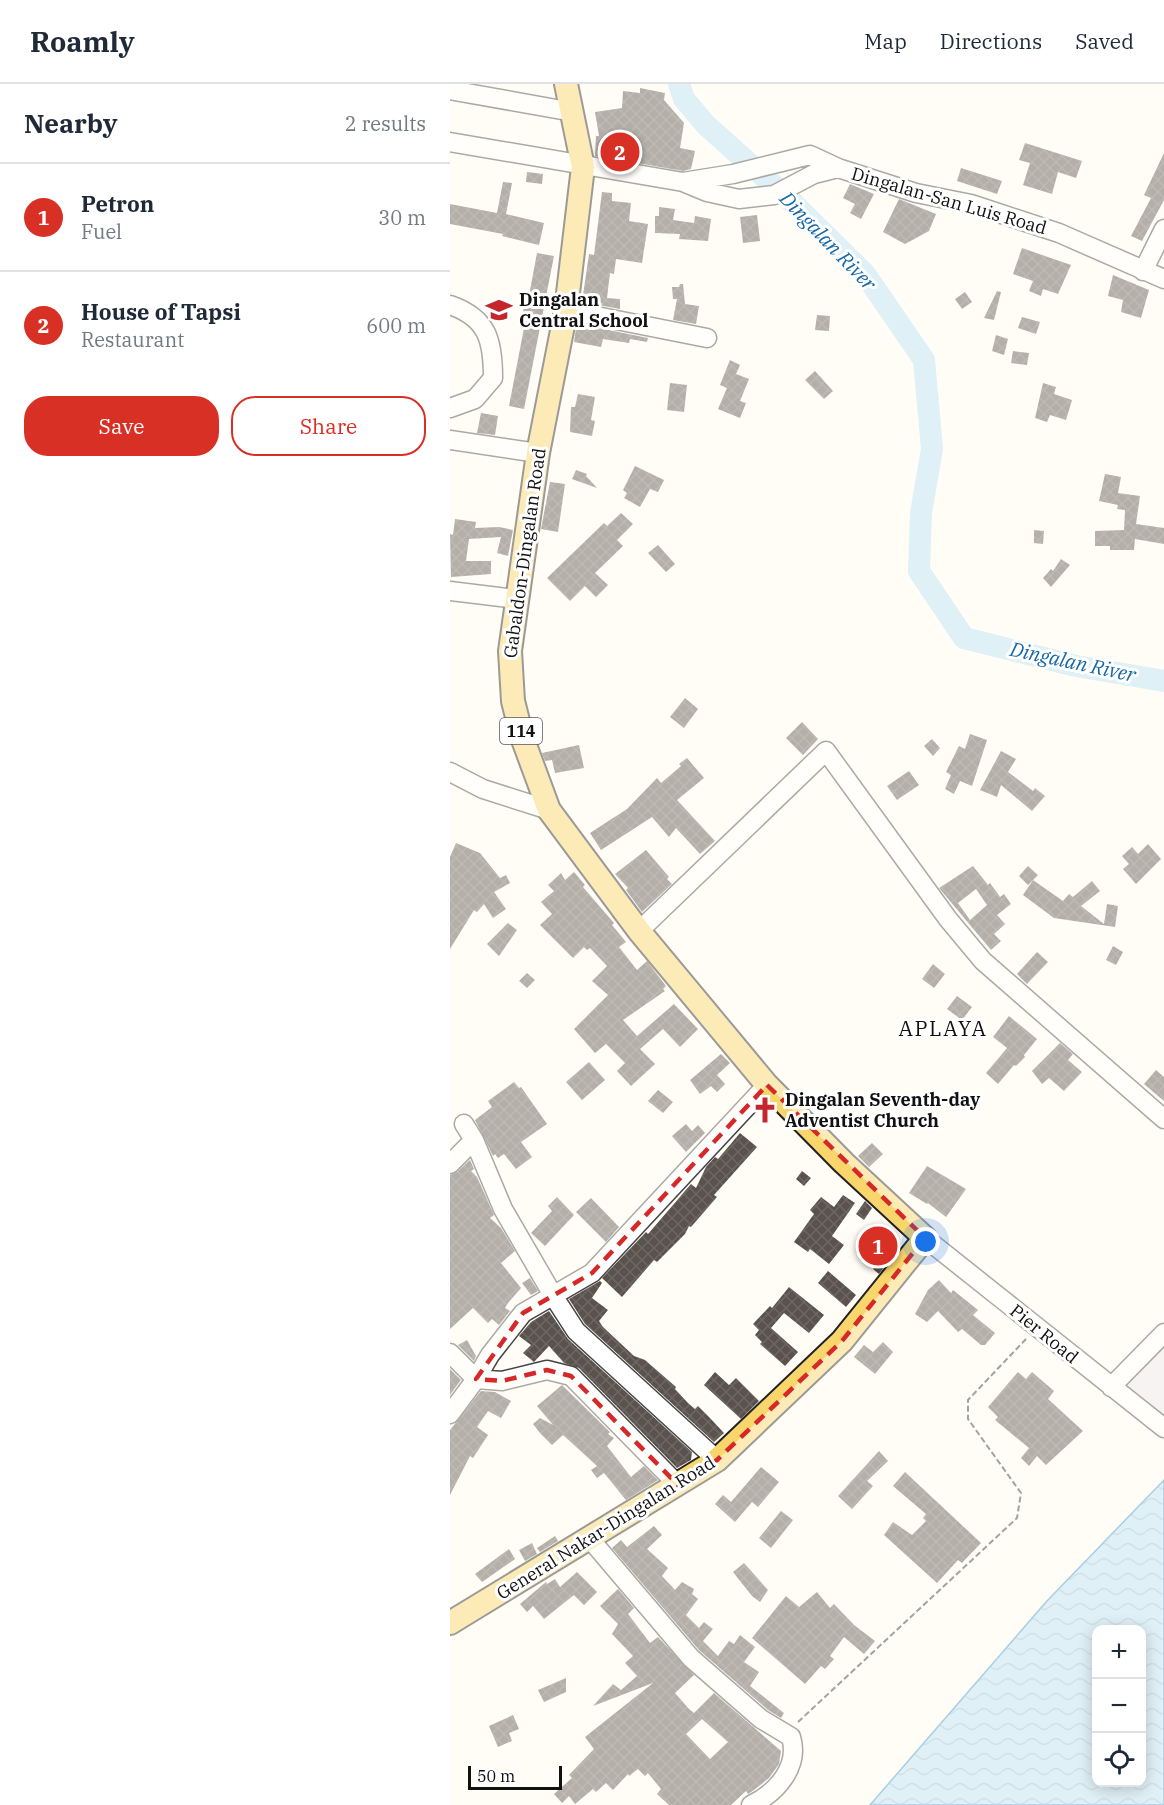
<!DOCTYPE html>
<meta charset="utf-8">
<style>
body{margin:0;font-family:"IBM Plex Serif",serif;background:#f2f2f3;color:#1f2937}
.controls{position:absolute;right:18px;bottom:18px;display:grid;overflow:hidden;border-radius:12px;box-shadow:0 3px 15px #0003}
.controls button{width:54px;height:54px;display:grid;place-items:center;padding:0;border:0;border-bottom:2px solid #e0e1e3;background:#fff;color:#1f2937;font:30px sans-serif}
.scale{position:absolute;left:18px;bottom:15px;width:94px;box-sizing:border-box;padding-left:6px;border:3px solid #111;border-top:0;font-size:16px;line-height:21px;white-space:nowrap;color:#111;-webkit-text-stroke:4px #fff;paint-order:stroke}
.you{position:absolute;left:476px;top:1158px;width:21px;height:21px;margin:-15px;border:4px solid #fff;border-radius:50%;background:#1a73e8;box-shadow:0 0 0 9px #1a73e833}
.badge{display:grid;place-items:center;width:39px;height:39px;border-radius:50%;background:#d93025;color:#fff;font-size:20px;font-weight:700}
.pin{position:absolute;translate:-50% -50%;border:3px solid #fff;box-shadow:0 2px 6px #0006}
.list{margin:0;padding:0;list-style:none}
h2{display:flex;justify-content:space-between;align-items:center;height:78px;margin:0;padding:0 24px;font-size:26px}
h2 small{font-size:20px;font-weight:400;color:#747a83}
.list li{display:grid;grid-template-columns:39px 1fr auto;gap:18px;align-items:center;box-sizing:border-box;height:108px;padding:0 24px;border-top:2px solid #e0e1e3}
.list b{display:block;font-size:22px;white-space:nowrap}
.list p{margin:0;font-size:20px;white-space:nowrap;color:#747a83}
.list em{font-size:20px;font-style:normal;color:#747a83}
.actions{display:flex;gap:12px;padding:18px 24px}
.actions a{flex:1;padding:14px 0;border:2px solid #d93025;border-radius:24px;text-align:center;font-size:21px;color:#d93025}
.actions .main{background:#d93025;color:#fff}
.icon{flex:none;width:33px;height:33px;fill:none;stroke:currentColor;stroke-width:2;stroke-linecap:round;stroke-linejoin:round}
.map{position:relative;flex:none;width:714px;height:1721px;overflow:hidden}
header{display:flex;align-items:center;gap:36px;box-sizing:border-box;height:84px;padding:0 30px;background:#fff;border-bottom:2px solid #e0e1e3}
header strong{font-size:28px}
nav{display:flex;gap:33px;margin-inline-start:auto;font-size:21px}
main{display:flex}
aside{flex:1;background:#fff}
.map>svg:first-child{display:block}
.industrial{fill:#eee6ef}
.water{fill:url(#water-waves);stroke:#3f96cf;stroke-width:1.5;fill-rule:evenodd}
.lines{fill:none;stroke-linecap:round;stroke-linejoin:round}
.river{stroke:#b9e0f7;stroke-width:22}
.building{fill:url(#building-cross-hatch);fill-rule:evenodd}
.minor-casing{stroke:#444;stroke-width:21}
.major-casing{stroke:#222;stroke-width:26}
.path{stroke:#333;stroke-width:2;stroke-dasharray:6 3;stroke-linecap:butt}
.minor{stroke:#fff;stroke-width:18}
.major{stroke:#f9d66b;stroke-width:22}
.marked{fill:none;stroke:#d62828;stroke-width:4.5;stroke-dasharray:12 8;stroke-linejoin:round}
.labels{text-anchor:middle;stroke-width:6;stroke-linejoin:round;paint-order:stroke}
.shield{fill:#fff;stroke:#585858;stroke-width:1.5}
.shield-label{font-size:16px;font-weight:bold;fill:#111}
.street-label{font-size:18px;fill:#111;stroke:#fff}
.poi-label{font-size:18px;font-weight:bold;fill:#111;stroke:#fff;text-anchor:start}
.water-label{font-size:20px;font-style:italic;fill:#1768a6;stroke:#fff}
.quarter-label{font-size:21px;letter-spacing:1.5px;fill:#111;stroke:#fff}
</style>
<header>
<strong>Roamly</strong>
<nav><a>Map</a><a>Directions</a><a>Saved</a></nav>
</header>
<main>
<aside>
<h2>Nearby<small>2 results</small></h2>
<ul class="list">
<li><span class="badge">1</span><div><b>Petron</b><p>Fuel</p></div><em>30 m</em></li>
<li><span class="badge">2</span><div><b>House of Tapsi</b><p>Restaurant</p></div><em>600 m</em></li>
</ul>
<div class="actions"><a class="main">Save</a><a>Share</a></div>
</aside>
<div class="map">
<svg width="714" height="1721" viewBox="0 0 714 1721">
<defs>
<pattern id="water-waves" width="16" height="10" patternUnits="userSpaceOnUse" patternTransform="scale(1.5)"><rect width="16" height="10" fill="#b9e0f7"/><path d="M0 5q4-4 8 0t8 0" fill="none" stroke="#9ebfd3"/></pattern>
<pattern id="building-cross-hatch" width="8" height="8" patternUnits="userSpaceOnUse" patternTransform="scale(1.5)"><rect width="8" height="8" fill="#5a524d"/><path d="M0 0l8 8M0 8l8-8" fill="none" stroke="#6d6662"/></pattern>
</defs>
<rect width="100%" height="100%" fill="#fffdf5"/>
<!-- industrial -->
<path class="industrial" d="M714 1260V1356L659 1312Z"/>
<!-- water -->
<path class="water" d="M714 1396V1721H420L596 1518ZM646 1546H692V1698H646Z"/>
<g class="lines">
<!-- river -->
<path class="river" d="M229 0 234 15 256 41 341 117 415 190 474 276 482 365 471 429 469 487 514 554 626 582 714 597"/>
</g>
<!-- building -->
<path class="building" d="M190 4 215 9 214 16 234 39 230 64 245 67 241 85 233 87 187 79V75L145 72 146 52H149L145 28 172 24 173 7 190 9Z
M575 59 632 77 626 94 608 88 602 110 573 101 580 79 569 76Z
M714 69V116L692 157 681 152 701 114 694 111Z
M511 84 552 97 547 110 507 97Z
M77 88 93 90 92 100 76 98Z
M53 98 62 99 56 130 94 139 89 161 52 152 53 150 0 140V120L47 129Z
M400 100 424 110 411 135 400 129 405 120 393 114Z
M152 108 162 109V117L181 119 179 137 198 140 192 179 166 175 164 190 160 189 157 214 170 215V225L132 218 139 170 144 171Z
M449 115 486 130 479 147 455 160 433 148Z
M209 123 225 125 223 136 244 139 245 132 261 135 258 157 229 155 230 150 205 149V132H209Z
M307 131 310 157 293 159 290 133Z
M572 164 621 181 608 210 593 205 591 212 579 207 583 197 563 190Z
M87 169 104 172 74 325 59 322 74 244H70L75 217H78Z
M663 191 699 206 691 234 671 228 673 216 658 212Z
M230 200H233L235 220 249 222 246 240 223 236 227 215H223L222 203H229Z
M547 207 551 208 544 236 534 234Z
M515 208 522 218 512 225 505 215Z
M367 231 380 232 379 247 365 246Z
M572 233 590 238 586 250 568 244Z
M134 241 198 254 197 258 180 255 179 259 153 255 151 263 124 258 126 244 134 245Z
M546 251 558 255 554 271 542 267Z
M563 267 579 269 577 281 561 279Z
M280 276 290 281 286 290 299 295 290 317 296 319 290 334 268 325 277 304 270 301Z
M365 287 383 307 374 315 355 296Z
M220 299 237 301 234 328 217 326Z
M593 299 606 303 604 310 622 316 616 336 600 331 597 338 585 334Z
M128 310 145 313 141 336 145 337 142 352 120 348 121 323H125Z
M31 329 48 332 45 351 27 349Z
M185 382 214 396 208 408 200 405 190 423 174 414 177 409 173 406Z
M126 386 137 390 136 392 147 404 122 395Z
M655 390 671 393 668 409 690 412 686 440 714 444V460L685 455 684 466H660V462H645V447L674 446 675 426 667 425 668 421 649 417Z
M100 398 115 400 108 448 91 445Z
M171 429 183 440 167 456 173 462 145 489 158 501 146 513 135 502 120 517 97 494 154 439 157 442Z
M5 435 26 438 25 444 49 443 63 446 58 472 47 469 51 453 19 455 16 477H41V490L1 493 0 450 3 451Z
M584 446 594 447 593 460 584 459Z
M208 461 225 480 216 488 198 469Z
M611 475 620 481 601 503 593 494 601 485 603 487Z
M235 614 248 625 234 644 220 633Z
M352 638 368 655 353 671 336 654Z
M520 650 537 656 522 702 510 697 504 710 495 705 501 691 496 688 509 662 515 665Z
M482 655 490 664 483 672 474 662Z
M129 661 134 684 105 689 102 676 95 677 92 669Z
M551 667 566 675 558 688 583 707 585 704 595 712 582 727 551 701 547 713 530 706Z
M237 674 254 694 227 716 265 757 250 770 226 744 219 753 202 733 151 766 140 749 177 725 207 694 211 699 231 682 229 680Z
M459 687 469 701 447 716 437 702Z
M6 759 30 769 50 794 56 791 60 799 44 808 56 825 43 834 34 820 27 828 24 826 0 865V773Z
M698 760 711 775 686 800 673 785 679 780 672 772 682 763 688 770Z
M196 766 219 793 217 795 222 800 192 828 176 806 178 804 165 790Z
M523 782 538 801 540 799 550 813 554 810 561 820 547 831 555 840 544 850 551 857 541 866 489 804ZM526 805 537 821 520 836 508 819Z
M578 782 588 791 578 801 569 792Z
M124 788 135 801 133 803 164 839 162 841 176 858 169 863 187 886 197 877 216 902 213 905 215 907 173 936 187 952 224 920 248 945 230 963 213 945 190 965 205 980 181 1002 167 987 175 979 156 960 145 969 124 945 158 911 142 897 157 882 140 864 137 866 134 863 123 874 90 841 102 830 91 818 104 807 98 801 111 789 115 796Z
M583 796 613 817 619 810 623 813 642 797 650 807 631 822 654 840 657 820 668 822 665 843 604 834 573 811Z
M58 839 67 846 49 872 37 860Z
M663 862 673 868 666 881 656 876Z
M587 868 598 878 577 900 567 890Z
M483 880 495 890 484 904 472 895Z
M77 889 85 896 77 904 69 897Z
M507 912 522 923 512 936 497 925Z
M559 932 587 955 574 971 575 973 566 982 564 981 548 1000 536 989 557 964 543 953Z
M610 959 623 970 618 976 632 988 614 1007 599 994 592 1000 582 987Z
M271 970 280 979 267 991 275 1000 267 1008 261 1002 250 1010 240 996Z
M139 978 155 996 132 1016 116 998Z
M706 986 714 993V1017L694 1000Z
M64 998 69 1004 71 1003 97 1040 71 1058 82 1073 66 1085 54 1070 48 1074 45 1070 43 1072 25 1036 42 1023 38 1017Z
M208 1006 223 1018 213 1029 198 1017Z
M236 1040 242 1047 248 1041 255 1049 236 1068 222 1052Z
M290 1049 307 1063 264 1111 267 1113 241 1143 239 1142 235 1150 207 1178 204 1176 172 1213 152 1194 196 1148 198 1150 241 1100 246 1104 256 1083 265 1073 268 1075Z
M422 1059 433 1070 419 1083 408 1072Z
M20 1076 24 1085 21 1087 27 1093 44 1131 40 1134 51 1144 65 1167 51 1179 71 1204 58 1219 55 1224 60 1227 49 1241 42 1235 38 1239 23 1224 0 1245V1091L7 1088Z
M477 1082 516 1105 496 1133 478 1119 477 1120 459 1109Z
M352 1087 361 1094 354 1102 346 1095Z
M393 1111 405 1119 382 1152 394 1161 379 1180 360 1165 358 1168 344 1158 364 1130 360 1126 371 1113 384 1123Z
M107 1113 124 1131 95 1162 81 1149 102 1127 98 1122Z
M141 1114 169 1143 156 1158 126 1128Z
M415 1117 422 1124 414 1136 406 1130Z
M419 1143 436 1152 424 1173 407 1163Z
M431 1174 438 1178 429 1190 423 1185Z
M378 1187 406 1211 396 1223 368 1199Z
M80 1194 88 1207 81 1211 72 1199Z
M489 1196 501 1209 503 1206 528 1226 523 1231 545 1249 535 1261H531L512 1245 508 1248 488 1227 477 1238 465 1230 478 1206Z
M150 1197 152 1199 142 1214 158 1226 149 1237 153 1243 184 1272 195 1276 226 1303 225 1305 238 1319 245 1325 248 1322 259 1333 274 1349 264 1358 135 1240 119 1215Z
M339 1203 374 1231 359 1249 334 1229 321 1244 348 1268 335 1282 310 1260 312 1258 305 1251 309 1246 303 1240 320 1222 322 1224Z
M99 1227 118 1255 242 1368 241 1376 227 1384 129 1284 114 1279 99 1262 84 1278 73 1269 81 1261 69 1252 81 1238Z
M17 1256 26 1272 24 1277 8 1261Z
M433 1258 443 1268 425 1290 404 1273 414 1261 423 1268Z
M0 1285 11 1296 0 1311Z
M265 1288 279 1301 286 1294 309 1317 291 1335 254 1301Z
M568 1288 576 1295 582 1288 604 1307 598 1315 633 1347 596 1381 587 1372 579 1382 571 1374 579 1364 545 1336 548 1333 538 1323Z
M112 1301 160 1348 158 1350 164 1354 157 1362 181 1393 194 1382 208 1396 176 1416 154 1389 147 1394 141 1386 147 1382 113 1351 102 1361 90 1349 83 1340 90 1334 103 1341 87 1322Z
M31 1307 45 1308 61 1317 51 1334 38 1327 27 1343 38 1351 23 1374 20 1372 0 1411V1346Z
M429 1367 438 1377 417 1397 423 1402 402 1425 388 1412Z
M311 1383 329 1398 308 1423 302 1418 285 1438 265 1420 273 1411 281 1418Z
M455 1388 531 1459 512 1479 508 1476 487 1499 434 1451 443 1438 462 1451 476 1437 473 1434 476 1430 443 1402Z
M331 1427 343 1436 321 1464 309 1454Z
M204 1442 212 1451 197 1465 218 1484 212 1492 225 1506 232 1498 244 1505 242 1510 248 1515 236 1531 249 1544 254 1538 263 1545 253 1557 268 1572 279 1557 284 1560 290 1551 305 1563 294 1578 309 1588 300 1602 334 1629 331 1634 318 1626 249 1566 162 1464 171 1456 177 1463Z
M105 1452 108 1457 90 1468 87 1464Z
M82 1459 87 1470 75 1477 69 1466Z
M59 1465 65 1475 32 1498 25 1490Z
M294 1479 318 1506 310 1518 302 1512 283 1488Z
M127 1488 147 1508 134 1521 124 1511 94 1535 83 1522 77 1528 70 1520 96 1498 97 1500 105 1495 110 1503Z
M168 1505 184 1524 178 1530 200 1559 208 1553 244 1591 225 1609 239 1625 244 1629 264 1609 331 1667 329 1680 319 1694 304 1706 298 1710 296 1707 281 1721H219L207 1710 211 1705 198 1689 195 1692 188 1685 179 1692 178 1690 163 1706 156 1699 146 1708 143 1705 125 1720 119 1712 112 1719 104 1710 122 1694 119 1691 144 1665 135 1653 203 1599 143 1622 163 1600 171 1606 187 1592 175 1579 183 1572 162 1550 168 1540 150 1522ZM252 1635 278 1658 260 1675 236 1650Z
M367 1508 380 1524 384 1520 404 1541 425 1557 414 1570 394 1553 380 1572 384 1575 375 1585 371 1582 355 1600 302 1554 336 1512 349 1523Z
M116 1594V1608L94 1618 88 1606Z
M63 1631 69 1645 59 1649 62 1657 48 1663 39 1642Z"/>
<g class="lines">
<!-- minor casing -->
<g class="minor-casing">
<path id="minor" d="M0 6 123 28
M0 58 233 98 257 108 289 115 324 111 364 90 388 84 466 109 521 120 609 149 714 195
M233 98 283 90 360 71 388 84
M693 187 714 145
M0 221C38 234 43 257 43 294L25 315 0 324
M116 226 257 254
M0 356 88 369
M0 507 66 515
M0 688 33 705 99 726
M189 847 376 667 498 835 533 877 714 1035
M14 1040 24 1056 53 1125 104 1213 126 1247 267 1376
M0 1080 24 1056
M475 1154 714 1344
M0 1269 26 1295 40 1271 73 1229 142 1189 317 1001
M661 1303 714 1249
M0 1330 26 1295 52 1297 97 1286 121 1292 228 1401
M140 1455 241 1574 311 1635 341 1653C350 1683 326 1709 301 1721"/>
</g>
<!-- major casing -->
<g class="major-casing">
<path id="major" d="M0 1539 267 1376 392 1257 475 1154 394 1079 317 1001 189 847 99 726 72 653 63 617 60 567 88 369 116 226 133 83 116 0"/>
</g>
<!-- path -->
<path class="path" d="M348 1638 567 1434 571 1409 518 1335V1316L576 1255"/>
<!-- minor -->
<use href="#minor" class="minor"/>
<!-- major -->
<use href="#major" class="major"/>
</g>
<!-- marked area -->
<path d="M0 0H714V1721H0ZM317 1001 475 1154 392 1257 267 1376 228 1401 121 1292 97 1286 52 1297 26 1295 73 1229 142 1189Z" fill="#fffdf5" fill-opacity=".55" fill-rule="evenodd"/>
<path class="marked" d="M317 1001 475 1154 392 1257 267 1376 228 1401 121 1292 97 1286 52 1297 26 1295 73 1229 142 1189Z"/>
<!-- icons -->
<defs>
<g id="school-bare" transform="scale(2.07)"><path d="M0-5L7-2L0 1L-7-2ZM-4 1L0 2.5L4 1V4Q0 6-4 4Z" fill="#c4262e" stroke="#fff" stroke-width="2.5" paint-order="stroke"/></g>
<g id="church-bare" transform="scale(2.07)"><path d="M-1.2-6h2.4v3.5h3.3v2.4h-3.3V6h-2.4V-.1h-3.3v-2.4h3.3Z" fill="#c4262e" stroke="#fff" stroke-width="2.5" paint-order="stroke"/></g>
</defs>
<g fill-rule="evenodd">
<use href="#school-bare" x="49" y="226"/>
<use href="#church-bare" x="315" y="1026"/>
</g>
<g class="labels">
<!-- shield labels -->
<rect class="shield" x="50" y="634" width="42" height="26" rx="4.5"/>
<g class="shield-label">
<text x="71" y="653">114</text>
</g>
<!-- street labels -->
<g class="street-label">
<text transform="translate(499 117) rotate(16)" y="6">Dingalan-San Luis Road</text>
<text transform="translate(75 469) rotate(-82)" y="6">Gabaldon-Dingalan Road</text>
<text transform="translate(594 1250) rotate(39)" y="6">Pier Road</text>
<text transform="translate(156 1444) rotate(-32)" y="6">General Nakar-Dingalan Road</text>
</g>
<!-- poi labels -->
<g class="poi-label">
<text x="69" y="222">Dingalan<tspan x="69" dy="21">Central School</tspan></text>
<text x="335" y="1022">Dingalan Seventh-day<tspan x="335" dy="21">Adventist Church</tspan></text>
</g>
<!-- water labels -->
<g class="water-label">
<text transform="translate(378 157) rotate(46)" y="7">Dingalan River</text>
<text transform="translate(623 578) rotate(12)" y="7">Dingalan River</text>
</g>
<!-- quarter labels -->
<g class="quarter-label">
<text x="493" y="952">APLAYA</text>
</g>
</g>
</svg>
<div class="controls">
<button>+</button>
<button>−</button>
<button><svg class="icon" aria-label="locate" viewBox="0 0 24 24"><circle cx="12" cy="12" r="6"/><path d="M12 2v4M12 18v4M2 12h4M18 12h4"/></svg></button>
</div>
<div class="scale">50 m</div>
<div class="you"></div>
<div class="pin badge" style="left:428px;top:1162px">1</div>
<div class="pin badge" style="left:170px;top:68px">2</div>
</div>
</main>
